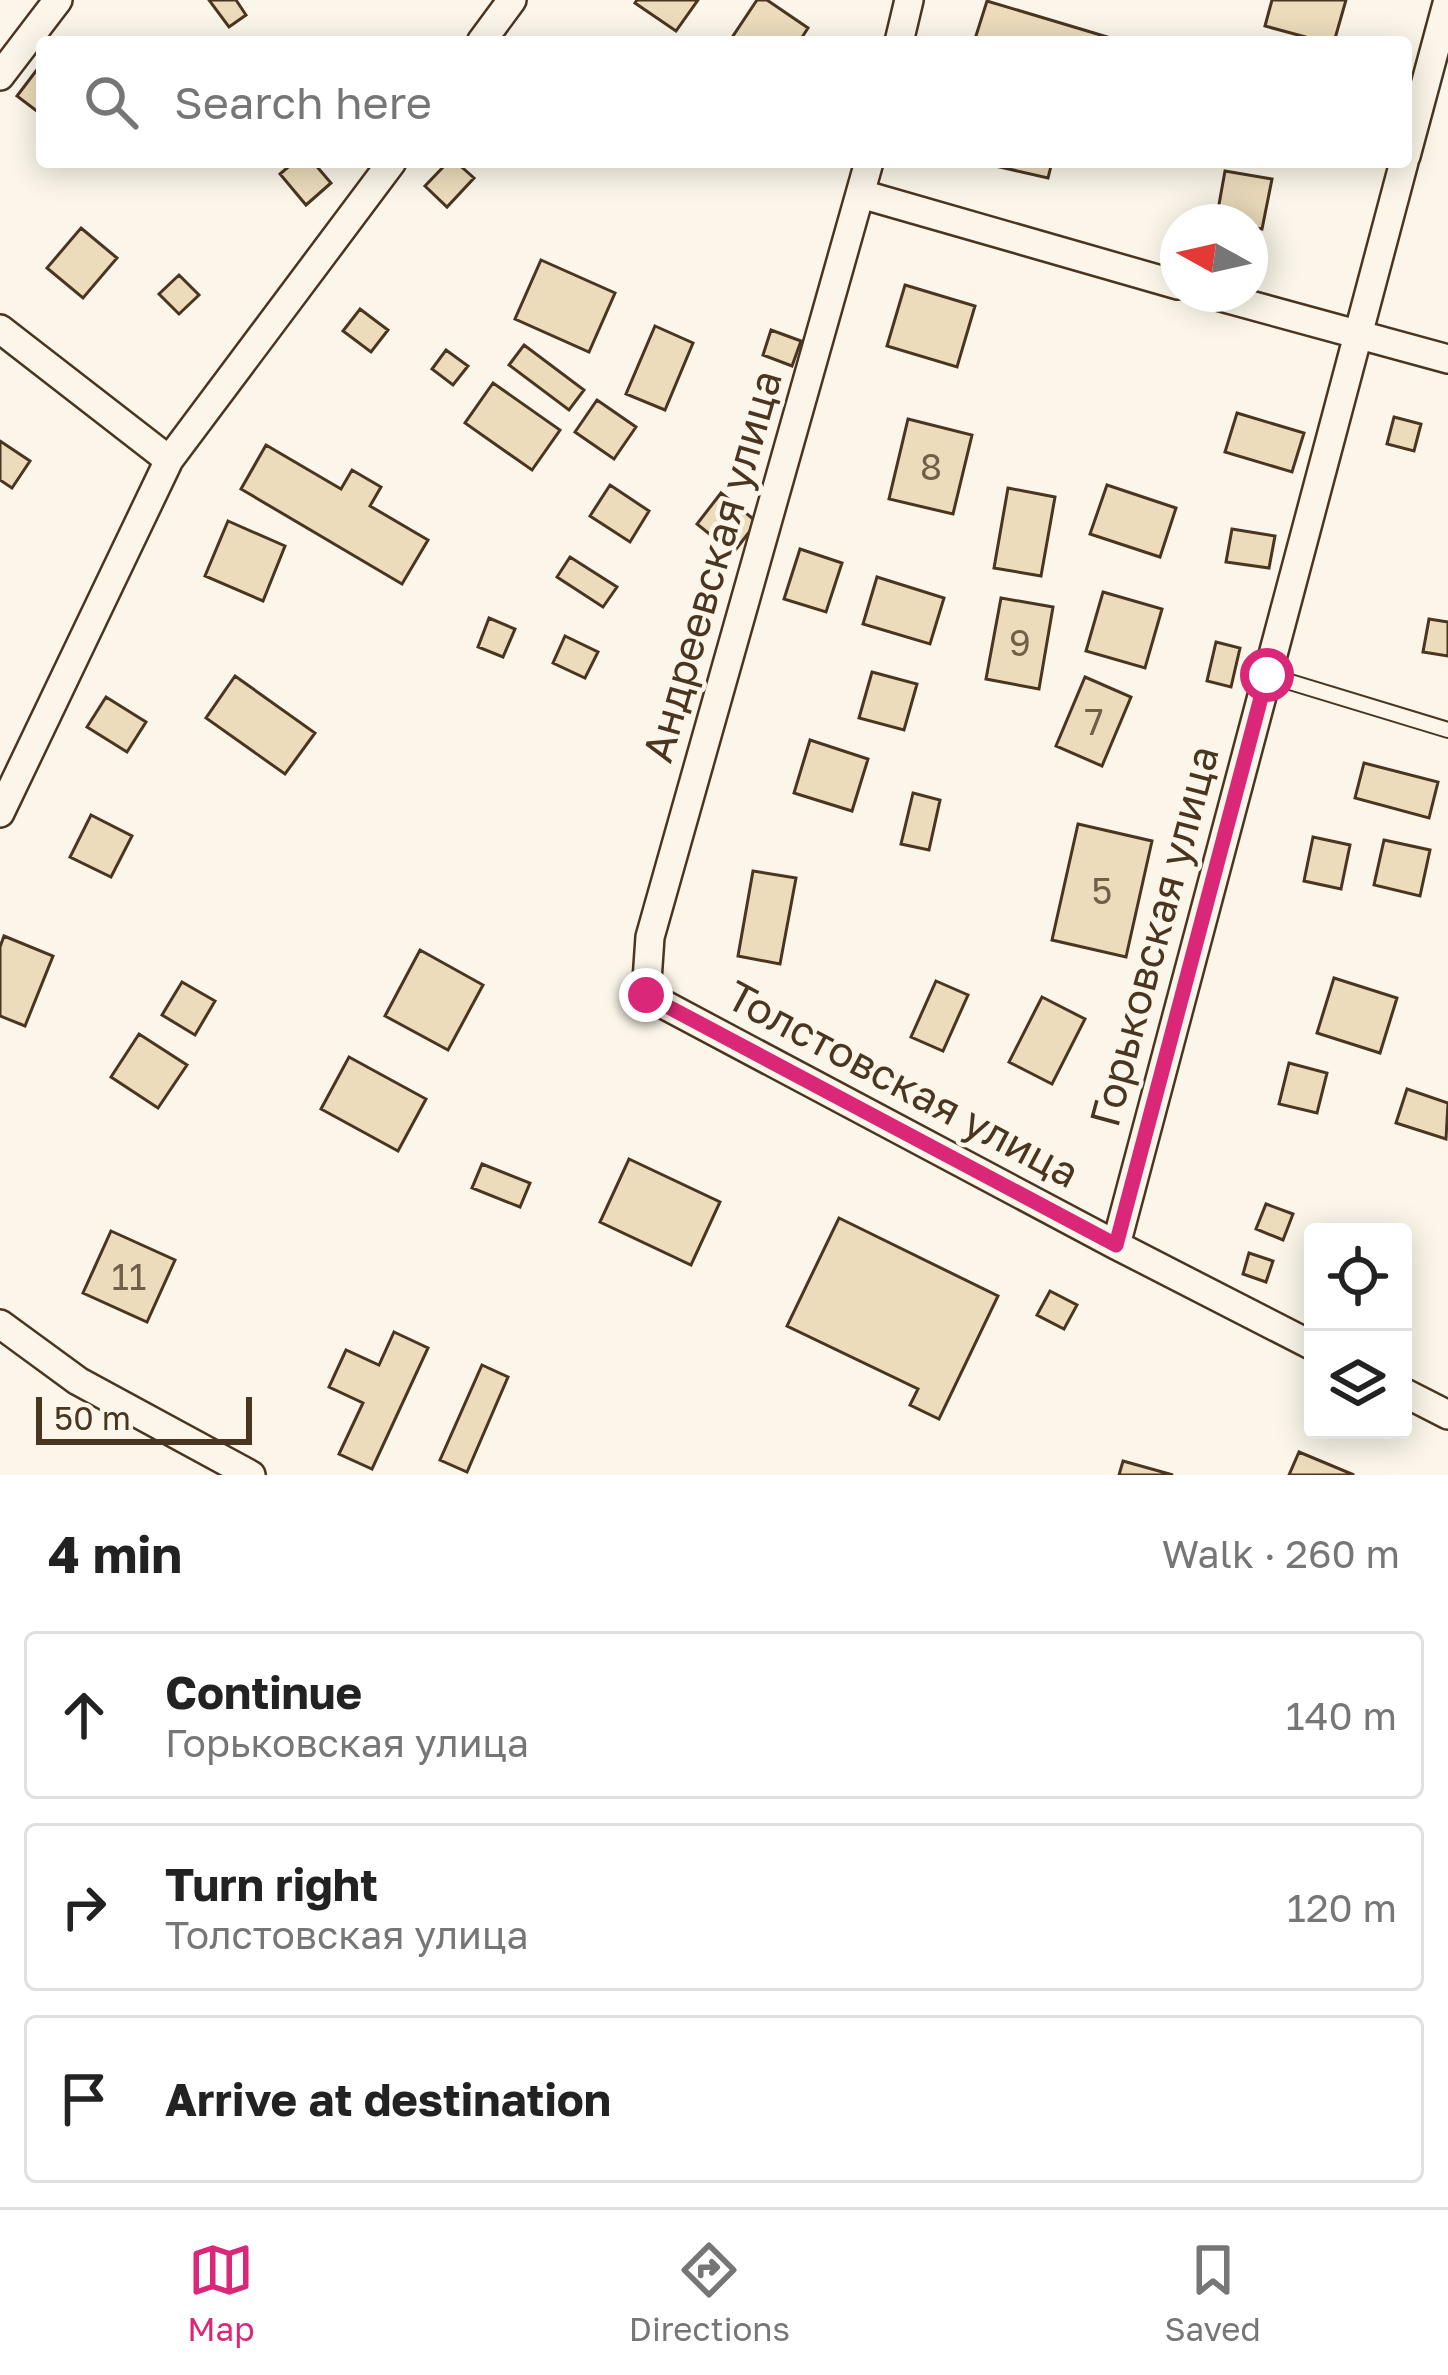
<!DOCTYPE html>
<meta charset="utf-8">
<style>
body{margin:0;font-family:"Golos Text",sans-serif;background:#f6f6f6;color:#222}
.controls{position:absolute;right:36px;bottom:36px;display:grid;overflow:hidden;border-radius:12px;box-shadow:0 6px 30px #0003}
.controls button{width:108px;height:108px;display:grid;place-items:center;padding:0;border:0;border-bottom:3px solid #e0e0e0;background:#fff;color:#222;font:60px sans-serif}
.compass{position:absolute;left:1160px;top:204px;width:108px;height:108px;border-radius:50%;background:#fff;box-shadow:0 6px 30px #0003;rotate:278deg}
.scale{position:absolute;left:36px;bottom:30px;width:216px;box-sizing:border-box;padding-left:12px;border:6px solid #4a3520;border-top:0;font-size:33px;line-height:42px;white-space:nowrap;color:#4a3520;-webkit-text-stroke:9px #fbf6e9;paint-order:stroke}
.stop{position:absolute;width:36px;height:36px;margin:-27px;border:9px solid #db2777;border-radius:50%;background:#fff}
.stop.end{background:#db2777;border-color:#fff;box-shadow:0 3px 12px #0008}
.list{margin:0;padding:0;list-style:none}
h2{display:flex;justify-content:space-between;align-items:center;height:156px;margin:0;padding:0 48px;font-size:51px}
h2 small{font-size:39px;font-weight:400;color:#767676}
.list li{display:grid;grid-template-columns:78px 1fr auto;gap:36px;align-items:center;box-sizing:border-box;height:168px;margin:0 24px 24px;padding:0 24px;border:3px solid #e0e0e0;border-radius:12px}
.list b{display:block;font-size:45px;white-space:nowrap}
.list p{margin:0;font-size:39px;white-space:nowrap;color:#767676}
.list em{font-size:39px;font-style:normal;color:#767676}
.icon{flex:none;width:66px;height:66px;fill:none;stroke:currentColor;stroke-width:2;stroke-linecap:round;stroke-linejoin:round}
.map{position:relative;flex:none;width:1448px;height:1475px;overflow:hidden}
.search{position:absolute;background:#fff;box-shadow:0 6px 30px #0003;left:36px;right:36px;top:36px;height:132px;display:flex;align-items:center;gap:30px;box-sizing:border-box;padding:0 42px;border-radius:12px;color:#767676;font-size:45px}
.sheet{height:732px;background:#fff}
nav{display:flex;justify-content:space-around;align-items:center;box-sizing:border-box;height:168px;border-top:3px solid #e0e0e0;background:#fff;font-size:33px;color:#767676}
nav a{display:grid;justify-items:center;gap:6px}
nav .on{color:#db2777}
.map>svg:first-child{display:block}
.building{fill:#ecdcbc;stroke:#4a3520;stroke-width:3}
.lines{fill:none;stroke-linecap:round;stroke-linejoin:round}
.service-casing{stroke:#4a3520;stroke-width:18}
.minor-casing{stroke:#4a3520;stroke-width:32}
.service{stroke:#fbf6e9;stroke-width:14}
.minor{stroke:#fbf6e9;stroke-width:27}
.route{stroke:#db2777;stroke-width:15}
.labels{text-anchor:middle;stroke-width:9;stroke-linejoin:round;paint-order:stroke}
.number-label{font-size:36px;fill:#725f47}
.street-label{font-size:42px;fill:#4a3520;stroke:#fbf6e9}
</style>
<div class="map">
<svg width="1448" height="1475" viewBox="0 0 1448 1475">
<rect width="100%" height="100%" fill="#fbf6e9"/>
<!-- building -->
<path class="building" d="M209 0H236L246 15 229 27Z
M637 0H698L676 31 635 3Z
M757 0H767L808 28 799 42H729Z
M1272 0H1346L1334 42H1324L1265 26Z
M987 1 1124 42H974Z
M42 63V115L17 96Z
M294 162H313L331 183 306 205 280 174Z
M448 162H456L474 178 447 207 425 186Z
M978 162H1052L1048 178Z
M1225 171 1272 179 1262 229 1250 227V222L1216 221Z
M81 228 117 258 83 298 47 268Z
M541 260 615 293 589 352 515 319Z
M179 275 199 295 179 314 159 294Z
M905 285 975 306 957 367 887 346Z
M360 309 388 330 371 352 343 331Z
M655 326 693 343 665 410 626 394Z
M771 330 801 341 792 366 763 355Z
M524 345 584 390 569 410 509 365Z
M446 350 468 366 453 385 432 369Z
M493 383 560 430 532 470 465 423Z
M597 400 636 427 614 459 575 432Z
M1237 413 1304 433 1292 472 1225 452Z
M1394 417 1421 424 1414 451 1387 444Z
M908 419 972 435 953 514 889 499Z
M0 441 30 461 12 488 0 480Z
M266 445 341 489 352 470 381 487 370 506 428 540 402 584 241 489Z
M610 485 649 511 630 542 590 516Z
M1107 485 1176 508 1160 557 1090 534Z
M1008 488 1055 497 1041 576 994 568Z
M721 493 757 522 733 553 697 524Z
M228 521 285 546 263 601 205 576Z
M1232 529 1275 536 1269 568 1226 562Z
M800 549 842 563 826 612 784 599Z
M570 557 617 587 603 607 557 577Z
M877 577 944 598 930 644 863 624Z
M1103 592 1162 609 1145 668 1086 651Z
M1001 598 1053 607 1039 689 986 679Z
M489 618 515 629 503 657 478 647Z
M1429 619 1448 622V656L1423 652Z
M565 636 598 652 585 678 553 663Z
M1216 642 1240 648 1231 687 1207 681Z
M872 672 917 684 904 730 859 718Z
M235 676 315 733 285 774 206 718Z
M1085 677 1131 697 1102 766 1056 746Z
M106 697 146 722 127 752 87 727Z
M810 740 868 759 852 811 794 793Z
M1364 763 1438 782 1429 818 1355 798Z
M913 793 940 800 929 850 901 844Z
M91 815 132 836 111 877 70 857Z
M1078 824 1152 841 1126 957 1052 940Z
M1313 837 1350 845 1341 889 1304 881Z
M1384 840 1430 850 1420 896 1374 885Z
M753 871 796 878 780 964 738 956Z
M4 936 53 956 25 1026 0 1016V947Z
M420 950 483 985 448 1050 385 1016Z
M1334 978 1397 998 1380 1053 1317 1033Z
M936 981 968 995 943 1051 911 1037Z
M182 982 215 1001 195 1035 162 1015Z
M1042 997 1085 1019 1052 1084 1009 1062Z
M139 1034 187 1065 158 1108 111 1077Z
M349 1057 426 1099 398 1151 321 1109Z
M1289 1063 1327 1073 1317 1113 1279 1104Z
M1407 1089 1448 1103 1446 1139 1396 1123Z
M629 1159 720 1202 691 1265 600 1222Z
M482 1164 530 1183 520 1207 472 1188Z
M1266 1204 1293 1214 1283 1240 1256 1229Z
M839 1218 998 1296 939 1419 910 1405 918 1389 787 1326Z
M111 1231 175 1260 147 1322 83 1293Z
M1249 1253 1273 1261 1266 1282 1243 1274Z
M1050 1291 1077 1305 1064 1329 1037 1315Z
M394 1332 428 1348 372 1469 339 1454 363 1403 329 1387 346 1350 379 1365Z
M482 1365 508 1377 467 1472 440 1460Z
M1299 1452 1354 1475H1289Z
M1123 1461 1173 1475H1119Z"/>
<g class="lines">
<!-- service casing -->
<g class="service-casing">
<path id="service" d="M1267 675 1448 730"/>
</g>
<!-- minor casing -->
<g class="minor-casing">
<path id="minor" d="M481 42 512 0
M899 42 909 0
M0 76 58 0
M1406 156 1448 0
M869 162 650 937 646 995 1116 1245 1313 1346
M861 194 1178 285
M1210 294 1448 359
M0 329 169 460
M0 813 169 460 392 162
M1116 1245 1404 162
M0 1324 78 1381 251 1475
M1403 1392 1448 1415"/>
</g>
<!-- service -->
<use href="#service" class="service"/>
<!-- minor -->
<use href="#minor" class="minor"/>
</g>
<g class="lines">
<!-- route -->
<path class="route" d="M646 995 1116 1245 1267 675"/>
</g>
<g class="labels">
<!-- number labels -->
<g class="number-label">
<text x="931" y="480">8</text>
<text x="1020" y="656">9</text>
<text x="1094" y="735">7</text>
<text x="1102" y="904">5</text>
<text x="129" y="1290">11</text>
</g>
<!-- street labels -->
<g class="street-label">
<text transform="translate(712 566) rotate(-74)" y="15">Андреевская улица</text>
<text transform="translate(1154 936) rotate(-75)" y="15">Горьковская улица</text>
<text transform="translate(903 1084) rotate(28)" y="15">Толстовская улица</text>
</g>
</g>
</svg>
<div class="controls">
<button><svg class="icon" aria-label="locate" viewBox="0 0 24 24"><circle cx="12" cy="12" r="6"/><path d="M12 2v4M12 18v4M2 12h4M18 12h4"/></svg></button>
<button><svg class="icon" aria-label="layers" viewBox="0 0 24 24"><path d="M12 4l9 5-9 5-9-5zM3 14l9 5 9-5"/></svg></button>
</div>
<svg class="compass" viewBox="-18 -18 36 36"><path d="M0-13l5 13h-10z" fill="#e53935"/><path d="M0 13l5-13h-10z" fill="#767676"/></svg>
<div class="scale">50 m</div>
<div class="stop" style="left:1267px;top:675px"></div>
<div class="stop end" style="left:646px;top:995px"></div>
<div class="search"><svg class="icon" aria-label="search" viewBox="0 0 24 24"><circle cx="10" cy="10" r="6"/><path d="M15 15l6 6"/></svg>Search here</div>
</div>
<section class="sheet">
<h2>4 min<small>Walk · 260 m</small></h2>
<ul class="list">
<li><svg class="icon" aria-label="ahead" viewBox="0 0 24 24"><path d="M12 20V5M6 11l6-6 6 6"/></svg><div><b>Continue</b><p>Горьковская улица</p></div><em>140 m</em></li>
<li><svg class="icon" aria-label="right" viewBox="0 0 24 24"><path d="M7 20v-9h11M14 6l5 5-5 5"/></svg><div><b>Turn right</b><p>Толстовская улица</p></div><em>120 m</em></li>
<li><svg class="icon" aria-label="arrive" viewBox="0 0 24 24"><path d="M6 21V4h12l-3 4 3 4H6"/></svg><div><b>Arrive at destination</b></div></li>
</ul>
</section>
<nav>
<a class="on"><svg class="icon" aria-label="map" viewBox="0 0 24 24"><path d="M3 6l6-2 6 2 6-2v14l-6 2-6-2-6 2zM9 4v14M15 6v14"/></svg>Map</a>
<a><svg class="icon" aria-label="directions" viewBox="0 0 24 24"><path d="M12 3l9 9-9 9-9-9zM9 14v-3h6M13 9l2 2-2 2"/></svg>Directions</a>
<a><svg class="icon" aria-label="saved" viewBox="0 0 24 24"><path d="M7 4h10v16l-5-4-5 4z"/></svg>Saved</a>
</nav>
